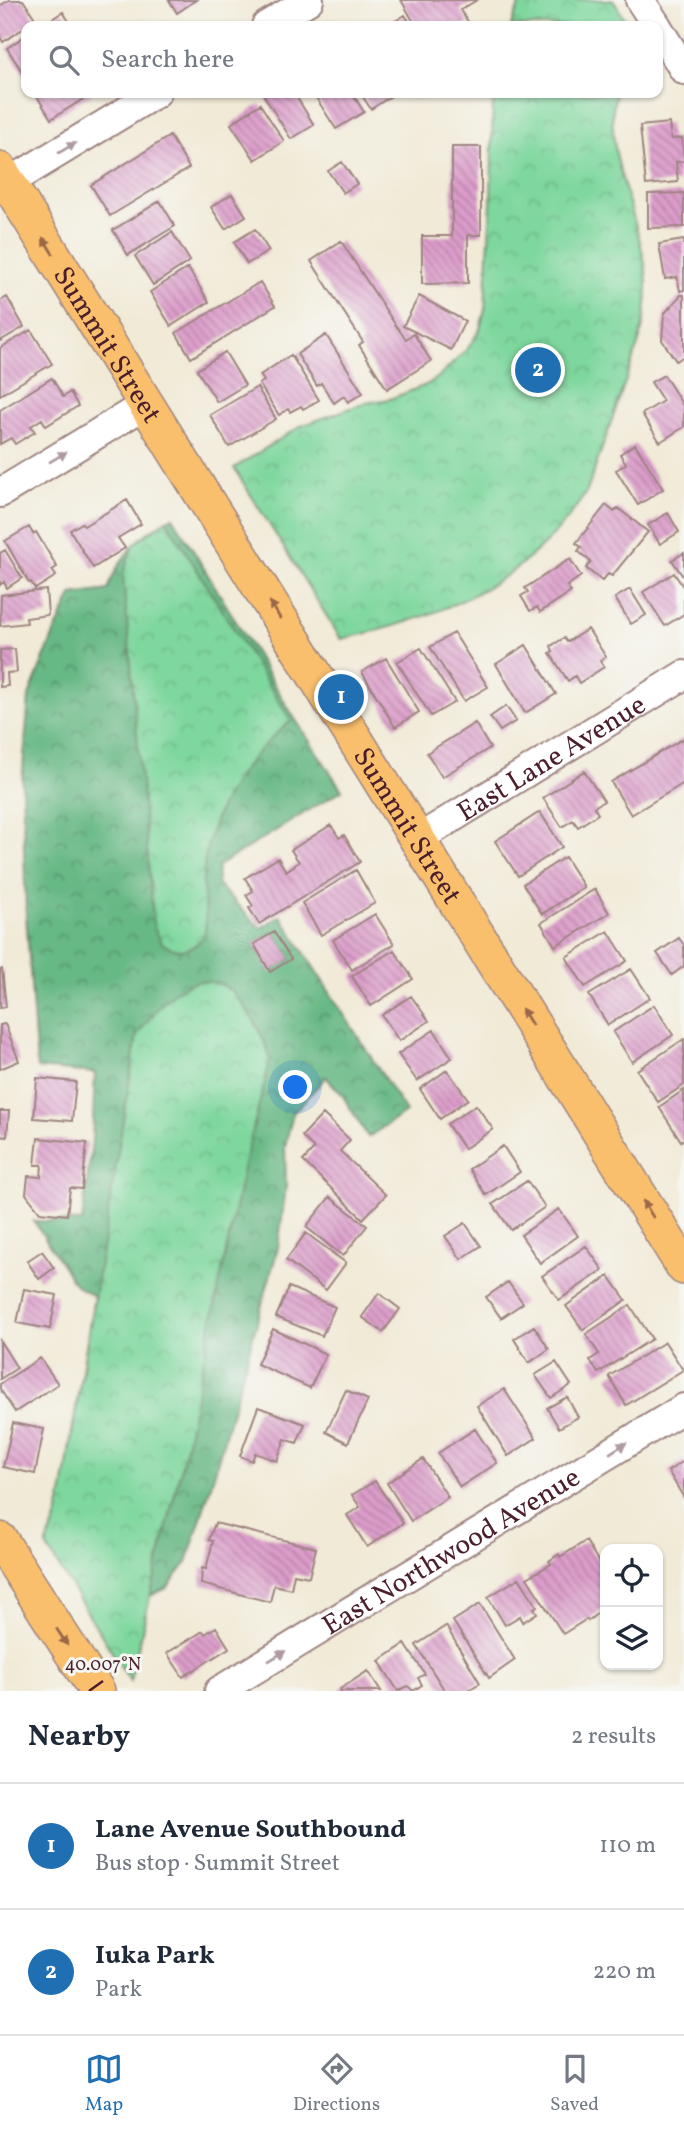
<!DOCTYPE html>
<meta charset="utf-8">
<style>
body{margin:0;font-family:Vollkorn,serif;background:#f2f2f3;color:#1f2937}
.controls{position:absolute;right:21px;bottom:21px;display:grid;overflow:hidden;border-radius:14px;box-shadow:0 2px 5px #0004}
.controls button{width:63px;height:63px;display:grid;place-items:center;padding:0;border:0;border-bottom:2px solid #e0e1e3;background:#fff;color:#1f2937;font:35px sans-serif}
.you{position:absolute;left:296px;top:1088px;width:24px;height:24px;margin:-18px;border:5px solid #fff;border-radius:50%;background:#1a73e8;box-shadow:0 0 0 10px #1a73e833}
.badge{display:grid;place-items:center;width:46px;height:46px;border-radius:50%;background:#1f6fb2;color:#fff;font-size:23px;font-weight:700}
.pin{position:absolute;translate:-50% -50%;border:4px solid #fff;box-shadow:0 2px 7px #0006}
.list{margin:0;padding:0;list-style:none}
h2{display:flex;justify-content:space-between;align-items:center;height:91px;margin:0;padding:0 28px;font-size:30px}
h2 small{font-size:23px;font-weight:400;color:#747a83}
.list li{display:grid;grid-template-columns:46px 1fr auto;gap:21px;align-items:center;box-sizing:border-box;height:126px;padding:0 28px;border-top:2px solid #e0e1e3}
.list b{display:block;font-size:26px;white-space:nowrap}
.list p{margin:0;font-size:23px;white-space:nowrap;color:#747a83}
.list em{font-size:23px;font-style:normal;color:#747a83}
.icon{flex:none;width:38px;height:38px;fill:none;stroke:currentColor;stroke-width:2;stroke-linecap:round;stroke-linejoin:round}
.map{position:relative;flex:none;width:684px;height:1691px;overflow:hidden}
.search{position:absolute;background:#fff;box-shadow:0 2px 5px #0004;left:21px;right:21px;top:21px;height:77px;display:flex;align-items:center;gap:18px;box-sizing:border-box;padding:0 24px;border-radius:14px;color:#747a83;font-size:26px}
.sheet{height:343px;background:#fff}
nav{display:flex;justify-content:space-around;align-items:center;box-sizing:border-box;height:98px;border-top:2px solid #e0e1e3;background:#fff;font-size:19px;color:#747a83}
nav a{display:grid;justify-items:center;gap:4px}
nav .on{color:#1f6fb2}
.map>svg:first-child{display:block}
.forest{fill:url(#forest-crowns);stroke:#586c58;stroke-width:2;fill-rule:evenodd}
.park{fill:url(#park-crowns);stroke:#647b64;stroke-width:2}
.building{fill:url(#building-back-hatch)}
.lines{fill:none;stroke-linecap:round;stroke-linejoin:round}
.minor-casing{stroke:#9e8481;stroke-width:32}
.major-casing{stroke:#9e8481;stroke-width:38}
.minor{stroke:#fff;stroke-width:28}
.major{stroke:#f9bf6d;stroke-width:35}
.oneway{fill:#ae9aa0}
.oneway2{fill:#996749}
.ticks{fill:none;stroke:#4a1f2b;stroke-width:2.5}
.labels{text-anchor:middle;stroke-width:6;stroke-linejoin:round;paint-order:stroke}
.street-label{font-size:28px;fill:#4a1f2b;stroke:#f6f6f2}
.ticks-label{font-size:18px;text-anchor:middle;fill:#4a1f2b;stroke:#f6f6f2;stroke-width:6;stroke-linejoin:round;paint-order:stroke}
</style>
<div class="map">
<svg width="684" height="1691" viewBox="0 0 684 1691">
<defs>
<pattern id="forest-crowns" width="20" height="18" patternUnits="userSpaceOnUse" patternTransform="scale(1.75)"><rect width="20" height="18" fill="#66b884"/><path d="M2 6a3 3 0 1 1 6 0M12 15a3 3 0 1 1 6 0" fill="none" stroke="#56956c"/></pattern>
<pattern id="park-crowns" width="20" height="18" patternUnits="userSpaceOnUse" patternTransform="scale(1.75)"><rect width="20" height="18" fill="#7ed79d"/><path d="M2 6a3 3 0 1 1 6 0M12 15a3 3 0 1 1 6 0" fill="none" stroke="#6eb887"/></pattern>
<pattern id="building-back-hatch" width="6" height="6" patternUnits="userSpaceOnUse" patternTransform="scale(1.75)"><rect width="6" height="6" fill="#dc9dca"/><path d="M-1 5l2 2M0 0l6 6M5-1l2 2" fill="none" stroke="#b47fa4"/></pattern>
</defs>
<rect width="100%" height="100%" fill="#f6f6f2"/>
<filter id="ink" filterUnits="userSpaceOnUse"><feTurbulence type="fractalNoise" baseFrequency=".0143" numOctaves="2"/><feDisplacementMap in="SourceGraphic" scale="14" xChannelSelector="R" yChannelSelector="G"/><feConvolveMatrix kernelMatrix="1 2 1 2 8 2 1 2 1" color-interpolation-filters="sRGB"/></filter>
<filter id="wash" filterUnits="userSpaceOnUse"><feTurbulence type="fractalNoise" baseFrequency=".00686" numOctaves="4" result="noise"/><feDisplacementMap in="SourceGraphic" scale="28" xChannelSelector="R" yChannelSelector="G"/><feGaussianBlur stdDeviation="1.57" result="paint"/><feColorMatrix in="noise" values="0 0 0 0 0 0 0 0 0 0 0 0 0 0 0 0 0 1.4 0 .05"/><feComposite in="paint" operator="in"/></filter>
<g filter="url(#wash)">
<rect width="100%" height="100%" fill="#f1ead7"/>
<!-- forest -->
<path class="forest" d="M173 517 295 719 342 790 218 866 217 884 260 928 281 916 406 1112 368 1137 341 1093 326 1077 293 1113 285 1146 286 1187 278 1248 212 1482 187 1562 167 1588 150 1596 186 1447 68 1458 94 1296 78 1287 71 1279 34 1221 82 1222 92 1142 95 1073 37 1068 26 915 22 781 29 696 53 636 72 595 108 590C118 556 142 533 173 517ZM274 932 291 959 270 971 254 944Z"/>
<!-- park -->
<path class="park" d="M521 0H613L629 26H511Z
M493 93H616C601 145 639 217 646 271 649 296 645 321 638 345L587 491C531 581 442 618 341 639L234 468 301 426 365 403 390 399 426 385 440 376 469 347 480 329 485 309 491 203Z
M166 520 291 721C241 761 207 812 203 878 202 896 208 915 205 932 196 951 179 955 162 943L154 927 123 575 133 545Z
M199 981C210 981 221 983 230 990 246 1004 268 1041 270 1061L243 1169 186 1446 130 1681 46 1546 57 1517 63 1490 137 1035C155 1012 169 988 199 981Z"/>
<g id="blocks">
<!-- building -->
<path class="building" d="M9 0H23L36 20 3 42 0 37V6Z
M169 0H196L177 13Z
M401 0H477L460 10 469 23 464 26H416Z
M63 12 72 26H41Z
M405 15 412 26H387Z
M26 35V78L7 48Z
M35 93H93L51 119Z
M268 93H294L314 125 291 139 264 96Z
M313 93H352L364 112 336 129Z
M360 93H396L371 109Z
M260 104 284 141 255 160 231 124Z
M669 123 671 139 682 138 684 161 676 162 678 182 646 185 640 126Z
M170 136 189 168 110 216 91 185Z
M452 147H481V235H468V283L422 284V236H452Z
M342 162 357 184 343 193 328 171Z
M684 193V227L648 228V194Z
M232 194 246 216 225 229 211 207Z
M160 201 175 226 128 255 113 230Z
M255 229 269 251 247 264 234 242Z
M172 232 190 261 153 285 135 256Z
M684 240V290L680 291 677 277 665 279 659 244Z
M341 241 396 326 406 339 414 334 431 361 387 389 359 345 363 342 311 261Z
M188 268 209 302 171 326 150 292Z
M260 282 275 306 191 358 176 333Z
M681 295H684V356L676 361 662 340 664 314Z
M419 296 465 321 451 350 403 326Z
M7 297 24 327 0 341V301Z
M31 330 52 364 0 395V348Z
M326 335 363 393 348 402 344 396 334 403 321 383 317 386 297 354Z
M225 352 245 385 217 402 197 370Z
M291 355 319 400 303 409 301 406 290 412 288 409 279 415 259 384 264 381 260 375Z
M664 375 684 407V427L660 442 642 414 663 401 651 382Z
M52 378 63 397 70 392 78 406 46 426 42 419 31 426 35 432 15 444 11 438 0 444V410Z
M257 387 276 419 229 447 210 415Z
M635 444 663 489 638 505 616 470 626 464 620 454Z
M127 500 141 524 118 538 125 548 93 568 70 530 82 523 84 526Z
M606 505 614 512 618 508 648 532 612 576 608 574 602 581 586 568 591 562 578 551 581 547 576 543Z
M668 513 679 532 660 544 648 525Z
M29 527 33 534 36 532 57 567 52 570 56 576 35 589 31 582 29 583 5 541Z
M5 550 22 578 7 588 4 582 0 585V553Z
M684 553V578L672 560Z
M570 559 581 576 567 586 571 592 540 612 537 607 530 611 521 596 528 592 525 588Z
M674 573 684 588V614L665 626 643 592Z
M630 589 646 615 631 624 615 598Z
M46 590 48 615 26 618 27 623 0 626 1 595Z
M588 629 606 657 600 661 604 667 579 683 575 676 568 681 550 653 553 651 551 646 564 638 567 642Z
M454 633 488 687 464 701 430 647Z
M526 645 556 694 525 713 496 664Z
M421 648 455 702 431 716 397 662Z
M15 649 17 672 7 673 8 686 0 687V650Z
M386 658 419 712 395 727 362 672Z
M506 706 516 721 500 731 490 717Z
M475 723 490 748 442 777 427 753Z
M684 738V783L631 815 611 782Z
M584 771 604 801 594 807 598 814 578 827 573 820 562 827 543 798Z
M540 812 562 847 518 876 495 841Z
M331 825 339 838 344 835 360 862 259 924 249 908 253 906 246 895 253 891 245 878 278 858 286 871 299 862 291 850Z
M565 857 584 887 542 914 523 884Z
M356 870 375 903 321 935 302 903Z
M595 889 609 913 555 946 541 923Z
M375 914 394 944 352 970 333 940Z
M608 931 627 961 585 987 566 957Z
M274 932 291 959 270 972 254 944Z
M679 938 684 945V966L672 975 657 953Z
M394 950 413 979 371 1006 352 976Z
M2 969 6 1007 0 1008V970Z
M631 969 650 998 608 1025 589 995Z
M411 996 429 1021 399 1041 382 1015Z
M654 1005 673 1035 632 1062 613 1032Z
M5 1024 19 1061 0 1069V1025Z
M434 1030 452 1058 417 1081 398 1054Z
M684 1039V1085L658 1102 637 1070Z
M447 1070 468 1099 440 1119 420 1089Z
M37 1078 76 1082 72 1121 34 1118Z
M684 1090V1139L681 1141 659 1107Z
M476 1105 493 1129 464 1149 447 1124Z
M0 1111H9L7 1137 0 1136Z
M323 1114 350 1140 340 1151 386 1195 363 1219 303 1161 314 1149 302 1136Z
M38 1138 87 1143 82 1189 70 1188 67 1215 40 1212 26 1194 28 1176 41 1177 42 1165H35Z
M503 1146 520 1172 486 1195 469 1169Z
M527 1181 545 1207 511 1230 493 1204Z
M330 1197 367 1226 343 1256 306 1227Z
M559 1209 578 1236 540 1263 521 1235Z
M465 1223 481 1246 461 1259 445 1236Z
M306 1233 346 1263 326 1290 286 1260Z
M586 1246 603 1270 559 1300 542 1276Z
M42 1251 54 1268 39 1279 27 1261Z
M609 1276 626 1300 583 1330 566 1306Z
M508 1282 523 1303 501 1318 486 1297Z
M289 1287 335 1307 322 1336 276 1317Z
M24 1289 57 1295 50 1329 17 1323Z
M379 1293 400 1309 383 1332 362 1317Z
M630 1305 652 1339 598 1373 590 1360 599 1354 586 1334Z
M534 1326 549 1349 529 1363 514 1339Z
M273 1329 326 1354 310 1388 257 1364Z
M0 1341 17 1368 0 1379Z
M665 1342 683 1370 626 1405 609 1376Z
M40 1358 58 1384 15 1412 0 1389V1384Z
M556 1362 571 1385 551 1398 535 1375Z
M504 1389 536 1438 508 1456 477 1406Z
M346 1390 368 1400 348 1443 326 1432Z
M567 1397 578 1417 559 1428 547 1408Z
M258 1407 305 1424 297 1443 285 1439 277 1461 255 1453 252 1461 240 1456Z
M13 1423 44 1429 35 1474 3 1467Z
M475 1429 497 1463 460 1487 438 1453Z
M423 1459 448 1497 411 1521 387 1483Z
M684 1461V1498L668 1471Z
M375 1481 403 1523 367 1547 347 1515 360 1507 352 1495Z
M215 1523 316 1548 309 1577 294 1574 291 1589 274 1585 270 1602 201 1584 202 1568 206 1569 213 1541 209 1540Z
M586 1541 605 1572V1607L588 1621 587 1619 563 1634 527 1578 551 1564 549 1561 559 1554 560 1557Z
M519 1578 537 1606 534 1608 537 1613 523 1622 520 1616 505 1625 488 1597Z
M480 1604 515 1660 489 1678 453 1621Z
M446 1626 480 1683 467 1691H445L416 1645Z
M216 1627 229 1648 183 1677 167 1653 203 1631 205 1634Z
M405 1644 425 1674 418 1678 422 1685 413 1691 408 1686 398 1691 379 1661Z
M368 1671 381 1691H341L340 1689Z"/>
</g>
</g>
<g filter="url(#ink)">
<use href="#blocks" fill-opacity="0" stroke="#9e8481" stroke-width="2"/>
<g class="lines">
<!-- minor casing -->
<g class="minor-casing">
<g id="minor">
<path d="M640 0 657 26"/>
<path d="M266 26 309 0"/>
<path d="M658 28 684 70"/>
<path d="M8 183 156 93"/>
<path d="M0 493 146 404"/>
<path id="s1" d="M418 839 684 675"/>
<path id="s2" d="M219 1691 684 1408"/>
</g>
</g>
<!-- major casing -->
<g class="major-casing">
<g id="major">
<path id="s3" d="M0 170 684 1267"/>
<path d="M0 1540 97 1691"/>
</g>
</g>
<!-- minor -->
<use href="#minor" class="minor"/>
<!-- major -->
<use href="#major" class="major"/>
</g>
<!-- one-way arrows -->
<defs><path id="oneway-solid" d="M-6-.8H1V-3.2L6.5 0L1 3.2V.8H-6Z" transform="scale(1.75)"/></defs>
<g class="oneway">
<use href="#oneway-solid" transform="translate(67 148) rotate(-31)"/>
<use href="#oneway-solid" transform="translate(58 457) rotate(-31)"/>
<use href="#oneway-solid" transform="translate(618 1448) rotate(-32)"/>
<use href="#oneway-solid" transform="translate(277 1656) rotate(-31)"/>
</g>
<g class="oneway2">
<use href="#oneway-solid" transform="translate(48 246) rotate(-122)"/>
<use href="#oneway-solid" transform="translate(275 610) rotate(-122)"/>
<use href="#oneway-solid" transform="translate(527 1017) rotate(-122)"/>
<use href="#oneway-solid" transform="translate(648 1209) rotate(-122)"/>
<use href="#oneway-solid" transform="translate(62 1637) rotate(57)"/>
</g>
</g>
<!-- ticks -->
<path class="ticks" d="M89 1691 103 1681"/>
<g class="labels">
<!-- street labels -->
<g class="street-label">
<text dy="10" stroke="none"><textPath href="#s3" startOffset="205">Summit Street</textPath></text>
<text dy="10" stroke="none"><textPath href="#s1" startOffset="156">East Lane Avenue</textPath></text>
<text dy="10" stroke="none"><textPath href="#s3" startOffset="772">Summit Street</textPath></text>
<text dy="10" stroke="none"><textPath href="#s2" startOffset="271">East Northwood Avenue</textPath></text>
</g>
</g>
<g class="ticks-label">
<text x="103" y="1670">40.007°N</text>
</g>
</svg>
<div class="controls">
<button><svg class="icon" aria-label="locate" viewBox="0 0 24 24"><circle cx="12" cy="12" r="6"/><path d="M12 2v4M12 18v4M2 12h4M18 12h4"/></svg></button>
<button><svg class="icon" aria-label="layers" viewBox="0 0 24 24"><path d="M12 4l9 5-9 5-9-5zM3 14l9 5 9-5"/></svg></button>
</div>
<div class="you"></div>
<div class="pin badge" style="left:341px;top:697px">1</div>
<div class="pin badge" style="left:538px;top:370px">2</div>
<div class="search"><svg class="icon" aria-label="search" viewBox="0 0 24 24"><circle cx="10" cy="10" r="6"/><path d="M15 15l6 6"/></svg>Search here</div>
</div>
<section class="sheet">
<h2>Nearby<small>2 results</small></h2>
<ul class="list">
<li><span class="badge">1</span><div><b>Lane Avenue Southbound</b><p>Bus stop · Summit Street</p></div><em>110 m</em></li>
<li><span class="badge">2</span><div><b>Iuka Park</b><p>Park</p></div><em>220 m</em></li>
</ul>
</section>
<nav>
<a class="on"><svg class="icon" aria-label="map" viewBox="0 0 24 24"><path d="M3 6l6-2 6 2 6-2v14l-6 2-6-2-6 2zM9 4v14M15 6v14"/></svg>Map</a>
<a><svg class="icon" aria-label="directions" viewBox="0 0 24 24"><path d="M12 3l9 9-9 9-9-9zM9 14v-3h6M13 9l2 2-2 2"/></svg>Directions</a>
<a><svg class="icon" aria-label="saved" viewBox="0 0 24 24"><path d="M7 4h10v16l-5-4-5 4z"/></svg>Saved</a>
</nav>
